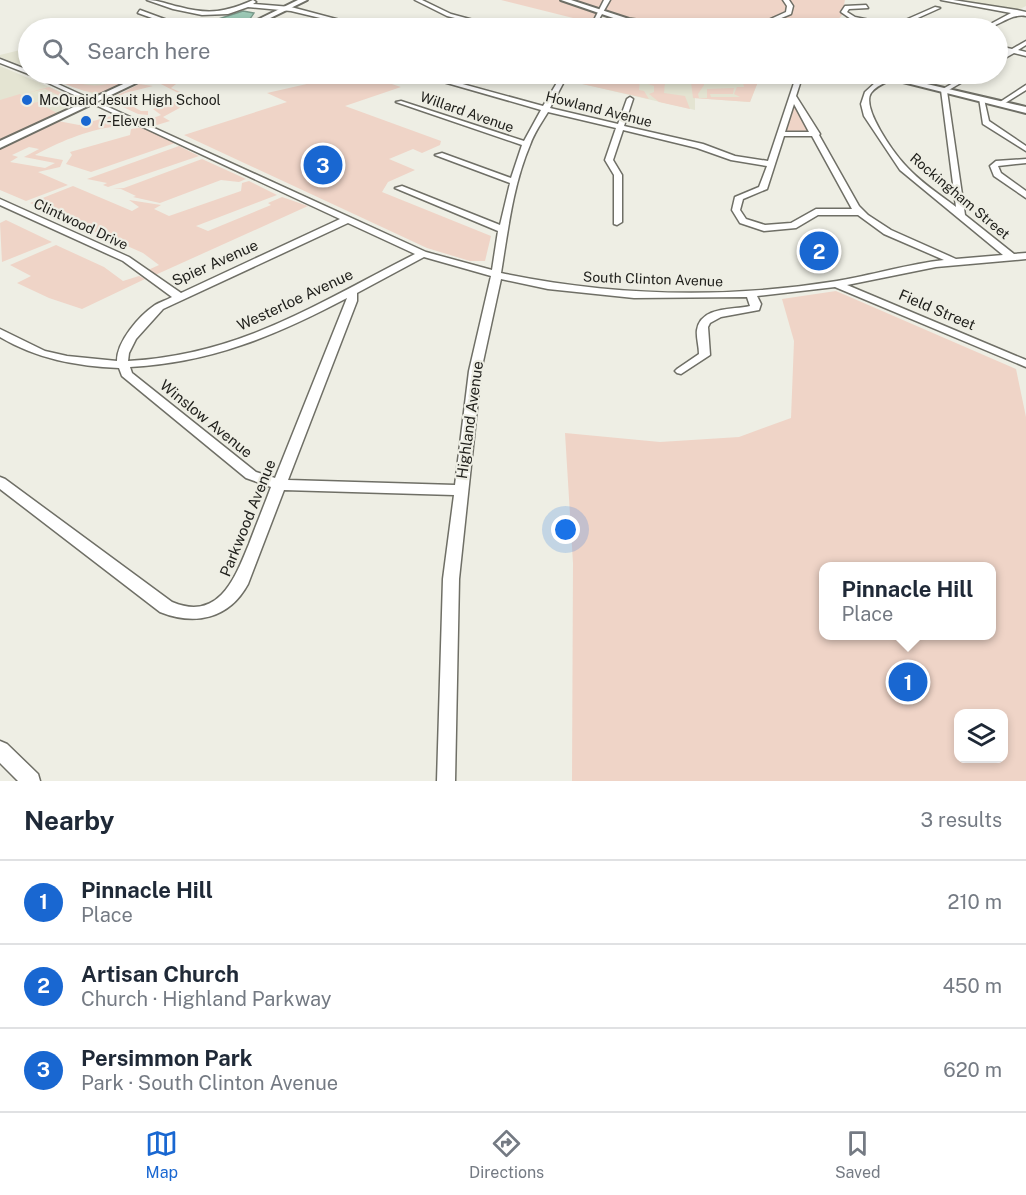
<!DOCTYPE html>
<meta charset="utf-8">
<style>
body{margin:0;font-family:"Public Sans",sans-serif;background:#f6f6f7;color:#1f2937}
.controls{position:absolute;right:18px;bottom:18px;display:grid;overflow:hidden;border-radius:12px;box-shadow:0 3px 9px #0003}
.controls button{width:54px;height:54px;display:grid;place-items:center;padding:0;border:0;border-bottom:2px solid #e0e1e3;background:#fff;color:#1f2937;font:30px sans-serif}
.you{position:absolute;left:566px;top:530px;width:21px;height:21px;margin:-15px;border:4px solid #fff;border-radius:50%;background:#1a73e8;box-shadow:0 0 0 9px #1a73e833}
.badge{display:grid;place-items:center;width:39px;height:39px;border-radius:50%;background:#1967d1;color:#fff;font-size:20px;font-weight:700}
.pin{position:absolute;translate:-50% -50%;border:3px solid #fff;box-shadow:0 2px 6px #0006}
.popup{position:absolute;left:819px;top:562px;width:177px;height:78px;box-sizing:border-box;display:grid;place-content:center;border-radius:12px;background:#fff;filter:drop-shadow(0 2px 4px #0005);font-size:20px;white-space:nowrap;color:#747a83}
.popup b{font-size:22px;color:#1f2937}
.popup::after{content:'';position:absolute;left:50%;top:100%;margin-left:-12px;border:12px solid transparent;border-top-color:#fff}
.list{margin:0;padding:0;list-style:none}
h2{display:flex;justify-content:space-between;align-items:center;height:78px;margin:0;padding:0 24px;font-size:26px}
h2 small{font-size:20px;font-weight:400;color:#747a83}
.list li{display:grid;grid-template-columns:39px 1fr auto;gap:18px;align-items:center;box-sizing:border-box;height:84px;padding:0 24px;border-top:2px solid #e0e1e3}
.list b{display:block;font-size:22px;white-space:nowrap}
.list p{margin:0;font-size:20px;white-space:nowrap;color:#747a83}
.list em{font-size:20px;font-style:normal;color:#747a83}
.icon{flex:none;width:33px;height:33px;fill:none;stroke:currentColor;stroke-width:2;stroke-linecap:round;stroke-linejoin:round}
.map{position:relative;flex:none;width:1026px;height:781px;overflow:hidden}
.search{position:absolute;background:#fff;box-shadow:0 3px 9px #0003;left:18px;right:18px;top:18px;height:66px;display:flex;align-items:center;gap:15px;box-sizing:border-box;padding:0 21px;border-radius:33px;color:#747a83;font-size:22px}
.sheet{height:330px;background:#fff}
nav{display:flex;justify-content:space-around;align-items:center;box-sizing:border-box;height:84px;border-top:2px solid #e0e1e3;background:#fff;font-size:16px;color:#747a83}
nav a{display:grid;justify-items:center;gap:3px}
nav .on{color:#1967d1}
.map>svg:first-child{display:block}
.built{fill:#e4e4d2}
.green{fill:#efd4c7;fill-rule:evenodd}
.water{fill:#9cc9b6;stroke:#779788;stroke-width:1.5}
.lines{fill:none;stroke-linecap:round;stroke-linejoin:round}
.minor-casing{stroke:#6f6f66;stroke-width:3}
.major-casing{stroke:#6f6f66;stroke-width:4}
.minor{fill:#fff;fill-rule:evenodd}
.major{fill:#fff;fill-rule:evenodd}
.poi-dot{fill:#1967d1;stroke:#eeeee4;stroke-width:2}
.labels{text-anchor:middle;stroke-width:4.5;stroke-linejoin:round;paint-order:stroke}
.far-poi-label{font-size:14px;fill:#21211d;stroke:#eeeee4;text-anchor:start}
.far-street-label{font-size:14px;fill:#21211d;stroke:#eeeee4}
.street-label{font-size:15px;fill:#21211d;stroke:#eeeee4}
</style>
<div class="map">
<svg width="1026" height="781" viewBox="0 0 1026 781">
<rect width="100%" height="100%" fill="#eeeee4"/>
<!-- built -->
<path class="built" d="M948 0H1026V6L1016 11Z
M28 48V68L0 57V55Z
M0 66 68 95 71 94 83 102 0 140Z
M42 74H145L95 95Z
M573 74H761L750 102 695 98V110L569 81Z"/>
<!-- green -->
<path class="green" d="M501 0H845L842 15 831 28C750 28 676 32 598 11L593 23Z
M138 74H145C106 92 105 101 63 83L68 80C93 90 113 85 138 74Z
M160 74 186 76 171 88 196 99 163 117 170 121 157 125 148 120 161 115 153 109 186 97 157 82 147 81Z
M361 74 401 87 345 106 441 141 440 145 422 153 413 149 389 159 415 170 388 182 382 192 491 236 485 261H470L427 248 184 135 287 102 267 93 342 76 349 78 347 81Z
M573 74H643V77L635 78 640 79 639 90 644 91 649 99 569 81Z
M741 74H761L750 102 693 98 691 82 697 83 698 76 704 77V85L698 94 699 98H707V89L734 88 733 94H710L711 97H740L734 94 737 87H744L743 83 710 82 709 79 741 81Z
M648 80 665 82 664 93 685 96 690 109 659 102 649 94 654 92V86L648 84Z
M139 84 153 86 125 93 117 98 141 111H148V115L138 114 108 100Z
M49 87 68 96 42 105 57 113 0 140V100L20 94 33 103 56 98 58 95 45 89 27 93Z
M792 106 796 107 811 132 785 131Z
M115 115 134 124C126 129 120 126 112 127 87 130 57 143 35 155L63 160 60 167 38 172 68 185 26 201 0 190V148L58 121 79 125ZM29 147 39 149 24 157 55 163 45 168 10 162 18 157 12 155Z
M142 127 175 143 91 172 66 164 72 155 70 152 130 135 131 129Z
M179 146 199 156 108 187 103 185 107 183 87 179Z
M202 159 246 179 239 182 221 180 160 203 133 197 136 196 121 189H113L124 188Z
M249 181 277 195 196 226 208 231 271 205 268 203 282 197 308 206 153 276 146 271 159 265 143 253 30 203 73 186 132 211 139 207 129 200 161 205 154 209 169 216 241 191 242 183Z
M6 220 52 242 2 262 0 223Z
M56 245 104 267 123 281 139 276 145 279 82 309 49 298 17 283 31 276 10 265Z
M836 291 1016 369 1026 417V781H572L573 563 565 433 660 442 739 437 791 418 794 341 782 299ZM992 566V636H824V566ZM958 714H1004V758H958Z"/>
<!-- water -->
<path class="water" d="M243 11 254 13C245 30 224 27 209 22Z"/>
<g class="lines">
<!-- minor casing -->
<g class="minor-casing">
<path id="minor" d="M147 0C159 0 169 5 180 7 209 15 226 12 253 0L256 2 253 4 291 7 370 28H362L291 11 248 7 228 14 202 15 173 9Z
M415 0H422L451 14 503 28H495L447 16Z
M604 0H610L594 28H590Z
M783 0H789L793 6 791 14 757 28H751L786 12 787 6Z
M941 0H953L1017 10 1026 12V16C1009 13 999 28 983 28L1011 13Z
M866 5 868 8 849 9 847 12 855 17 894 25 935 7 940 8 900 26 904 28H889V27L851 19 841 12 845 6Z
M140 10 186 27 187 28H180L138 13Z
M252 23 267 27 268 28 250 26Z
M1026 41V45L1018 50 1026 52V56L1014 53 998 62V58L1007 52 998 50V46L1012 49Z
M0 59 28 70V74H36L426 252 492 270 498 231 395 188 402 186 500 225 510 183 435 155 442 153 511 178 522 145 396 102 401 101 524 141 541 110 419 75 418 74H426L543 106 558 81 535 75 534 74 560 78 562 74H568L550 108 618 124 627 99 630 97 633 99 624 126 703 144 735 156 768 161 797 74H803L796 96 820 134 819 135 859 206 868 215 891 230 956 259 1003 255 900 170 864 116 861 104 865 92 876 82 894 74H901C893 81 878 83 871 93 861 108 894 153 905 165 919 181 939 194 956 207L941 90 969 74H976L947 91 965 215 1014 254 1026 253V259L936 267 847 285 1026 360V367L835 287 757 296 761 304 759 310 721 317 710 323 708 327 710 355 681 374 677 373 675 371 677 369 699 354C699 346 696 337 697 330 701 306 733 310 750 306L747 297 634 298 548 289 501 279 481 371 459 579 455 781H437L443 579 454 495 284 490 248 584C229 619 195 626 160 612L0 489V477L5 479 172 602C219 622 235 578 249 544 256 525 264 506 271 487L246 478 122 376 119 368C76 366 37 359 0 337V329L45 351 67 356 117 361C117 341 139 316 155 305 160 302 167 300 172 297L123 261 0 205V199L129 257 181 293 340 219 29 74 26 73 0 63ZM794 104 809 132H785ZM548 112 616 128 605 160 614 175V224L617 225 622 222V175L613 160 623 130 697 148 731 160 767 166 759 187 735 197 732 210 740 223 764 231 796 228 818 215H858L884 234 944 260C908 264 873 275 837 281 726 299 611 296 501 273 508 230 513 185 530 145 534 133 542 122 548 112ZM784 136H812L852 209H816L791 223 765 225 746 219 740 210 743 199 767 189ZM348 223 415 254C318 303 241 355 128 361L129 353 136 339 163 309ZM424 257 491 276 469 371 455 485 288 480 357 301V293ZM347 298 275 478 256 472 132 373 130 367C211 363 277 335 347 298Z
M1026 85V90L1002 105 997 104Z
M979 98 984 99 989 121 1026 146V151L983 124Z
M1026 159V163L998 166 1001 173 1026 191V198L994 176 990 166 996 161Z
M0 741 7 744 38 774 40 781H18L0 763Z"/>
</g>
<!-- major casing -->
<g class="major-casing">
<path id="major" d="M298 0H307L250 28H241Z
M561 0H571L629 19 692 28 628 23Z
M145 74H155L0 148V141Z
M871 74H884L1026 107V113Z"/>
</g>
<!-- minor -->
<use href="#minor" class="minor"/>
<!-- major -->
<use href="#major" class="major"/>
</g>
<!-- markers -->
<g class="poi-dot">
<circle cx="27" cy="100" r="6"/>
<circle cx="86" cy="121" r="6"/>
</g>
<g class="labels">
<!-- far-poi labels -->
<g class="far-poi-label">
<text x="39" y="105">McQuaid Jesuit High School</text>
<text x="98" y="126">7-Eleven</text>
</g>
<!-- far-street labels -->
<g class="far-street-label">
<text transform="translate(599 109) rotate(14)" y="5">Howland Avenue</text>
<text transform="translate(467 112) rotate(19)" y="5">Willard Avenue</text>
<text transform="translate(960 196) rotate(40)" y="5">Rockingham Street</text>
<text transform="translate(81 224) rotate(25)" y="5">Clintwood Drive</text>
<text transform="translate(653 279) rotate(2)" y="5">South Clinton Avenue</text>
</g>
<!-- street labels -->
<g class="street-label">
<text transform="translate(215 263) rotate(-24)" y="5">Spier Avenue</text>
<text transform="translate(295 300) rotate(-25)" y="5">Westerloe Avenue</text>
<text transform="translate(937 310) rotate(23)" y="5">Field Street</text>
<text transform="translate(206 419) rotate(39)" y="5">Winslow Avenue</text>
<text transform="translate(470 420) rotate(-82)" y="5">Highland Avenue</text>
<text transform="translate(248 518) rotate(-68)" y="5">Parkwood Avenue</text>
</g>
</g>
</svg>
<div class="controls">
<button><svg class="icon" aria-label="layers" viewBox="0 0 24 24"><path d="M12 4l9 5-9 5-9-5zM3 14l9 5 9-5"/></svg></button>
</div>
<div class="you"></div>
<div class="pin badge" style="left:908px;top:682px">1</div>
<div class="popup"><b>Pinnacle Hill</b>Place</div>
<div class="pin badge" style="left:819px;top:251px">2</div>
<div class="pin badge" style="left:323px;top:165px">3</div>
<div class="search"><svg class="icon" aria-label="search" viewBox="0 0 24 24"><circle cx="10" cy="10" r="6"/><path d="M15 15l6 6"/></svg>Search here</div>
</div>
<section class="sheet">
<h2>Nearby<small>3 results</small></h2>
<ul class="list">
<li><span class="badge">1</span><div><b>Pinnacle Hill</b><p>Place</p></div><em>210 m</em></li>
<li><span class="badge">2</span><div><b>Artisan Church</b><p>Church · Highland Parkway</p></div><em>450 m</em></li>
<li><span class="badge">3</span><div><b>Persimmon Park</b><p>Park · South Clinton Avenue</p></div><em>620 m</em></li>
</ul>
</section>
<nav>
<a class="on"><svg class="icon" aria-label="map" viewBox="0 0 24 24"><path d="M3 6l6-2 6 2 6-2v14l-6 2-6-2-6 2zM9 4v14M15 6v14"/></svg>Map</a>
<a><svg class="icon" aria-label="directions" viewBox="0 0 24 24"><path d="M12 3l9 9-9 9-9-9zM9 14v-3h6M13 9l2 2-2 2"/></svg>Directions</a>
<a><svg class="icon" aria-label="saved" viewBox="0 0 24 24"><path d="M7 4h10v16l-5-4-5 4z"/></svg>Saved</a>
</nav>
